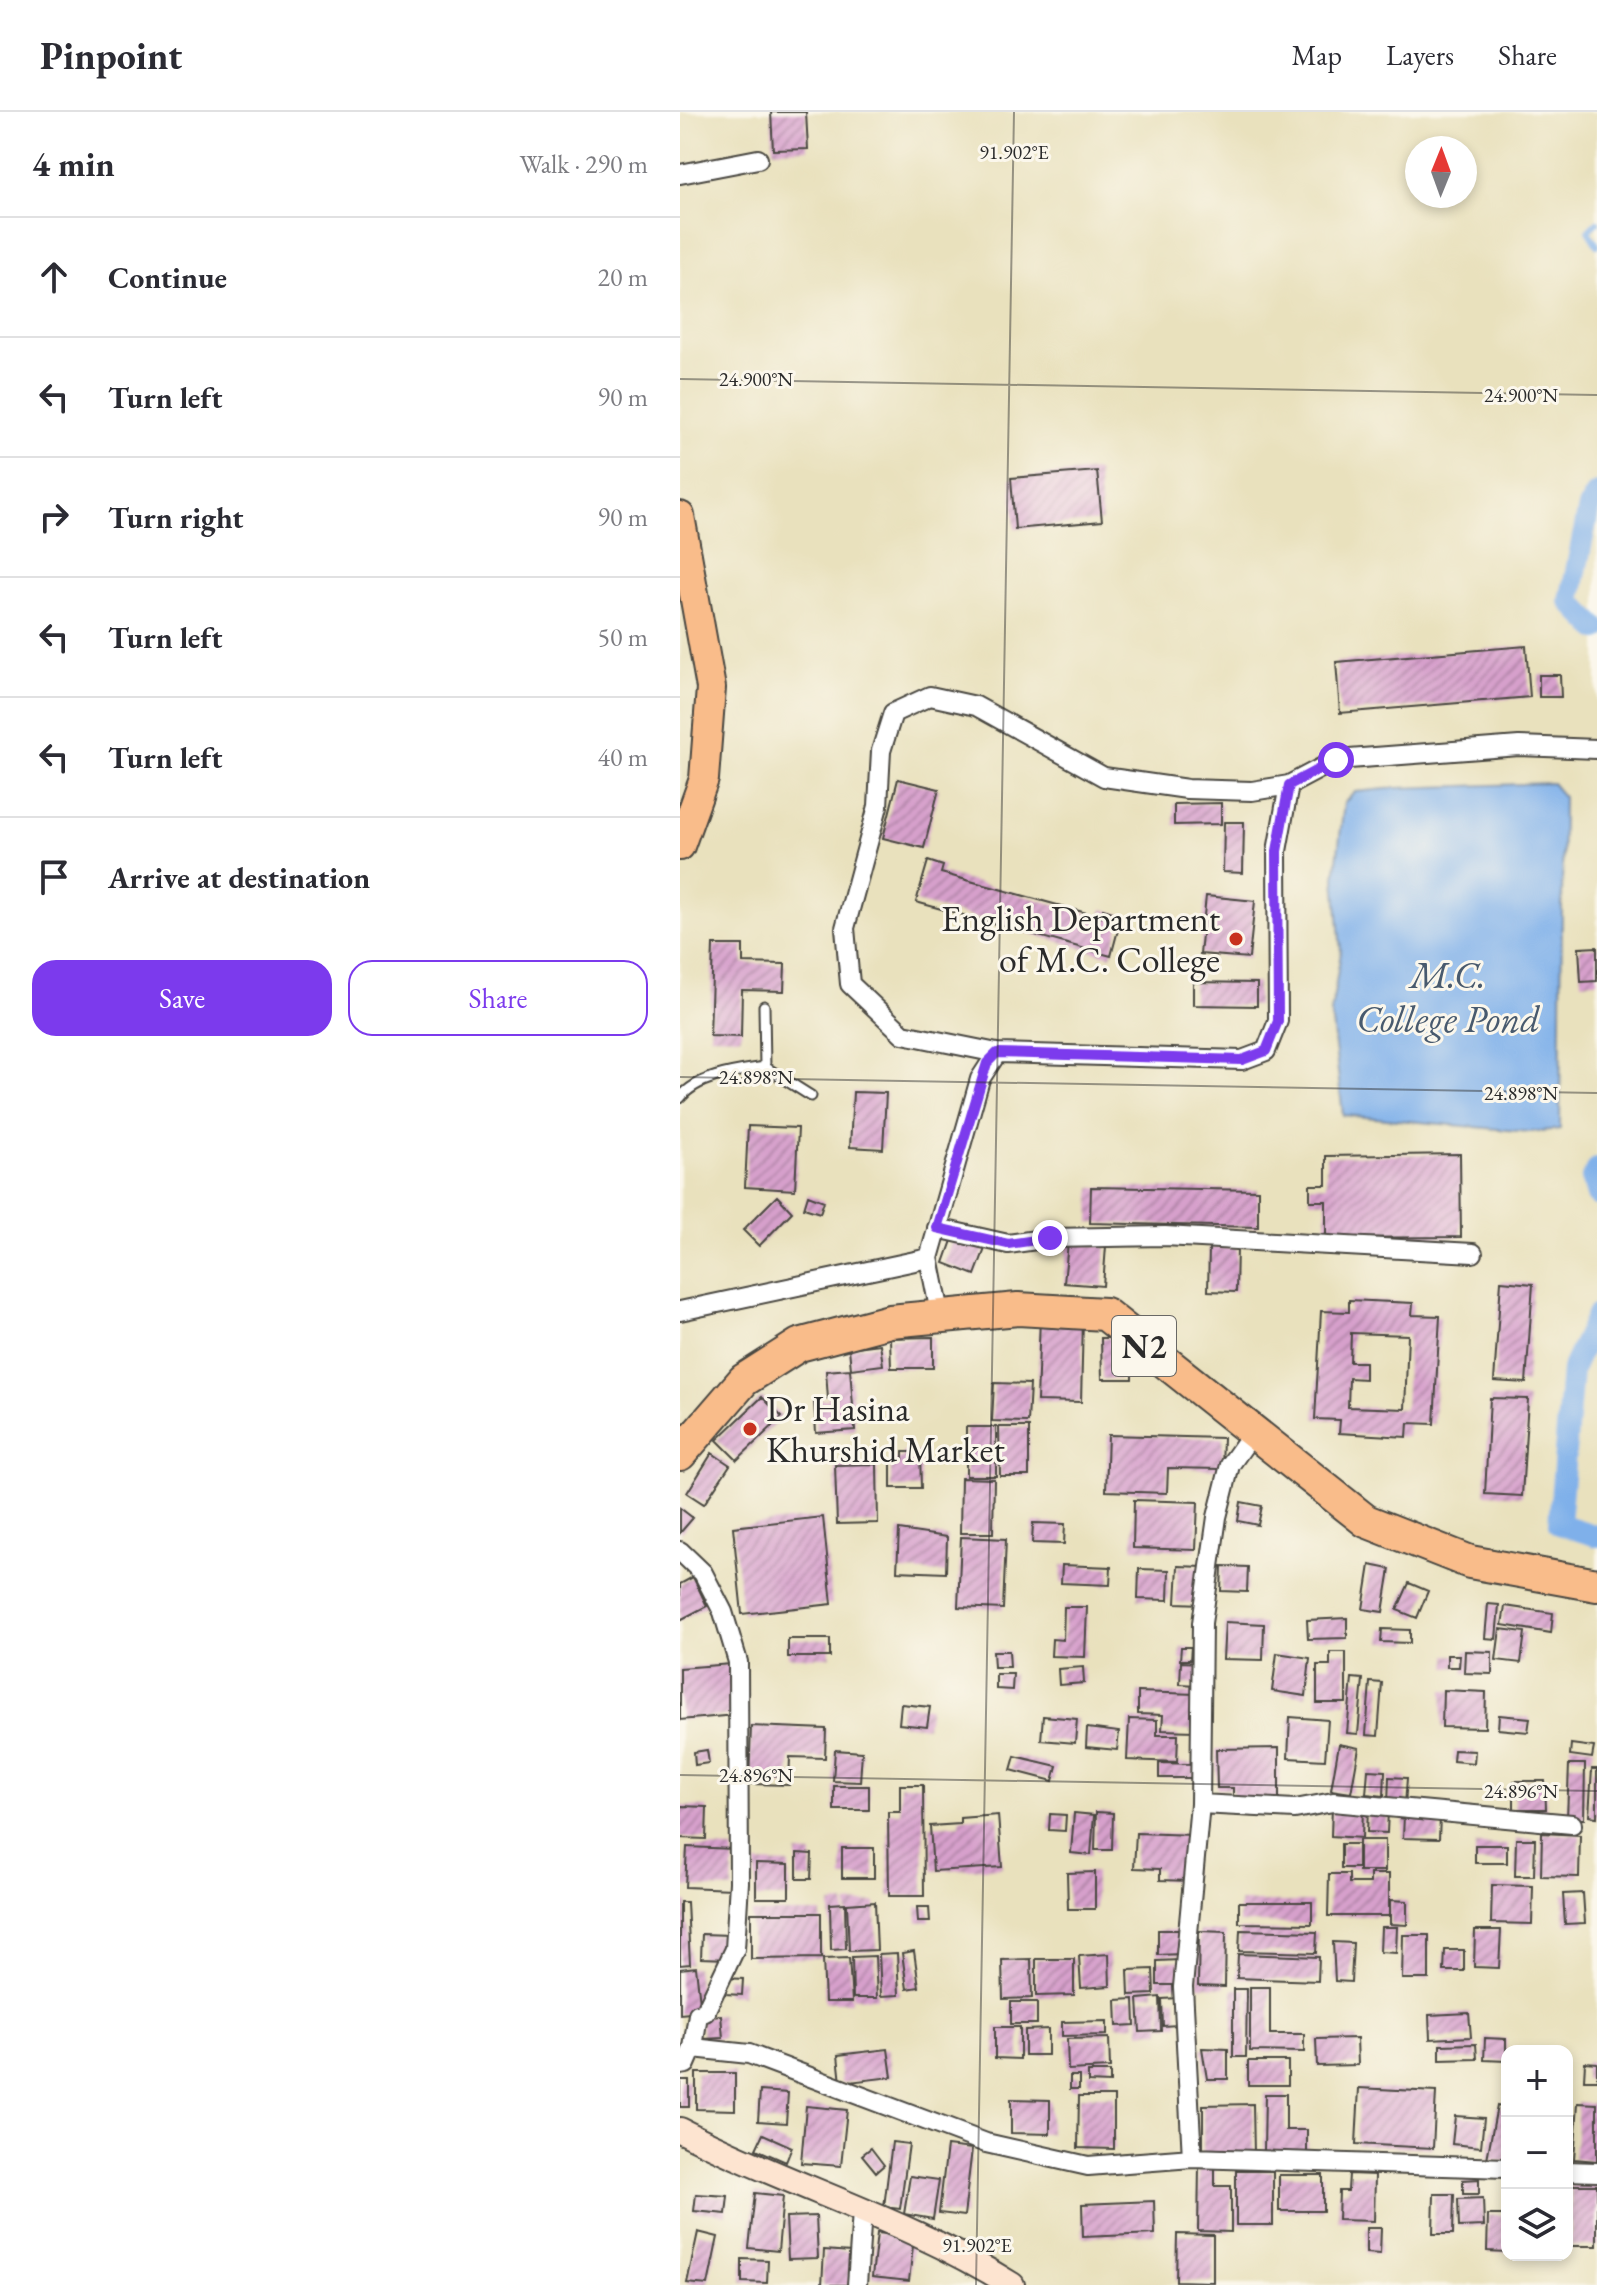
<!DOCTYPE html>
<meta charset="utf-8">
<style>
body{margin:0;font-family:"EB Garamond",serif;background:#f2f2f3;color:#2b2b33}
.controls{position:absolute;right:24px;bottom:24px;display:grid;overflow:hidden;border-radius:16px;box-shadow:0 4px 12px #0003}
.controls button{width:72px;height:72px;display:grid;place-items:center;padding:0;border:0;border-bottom:2px solid #e1e1e2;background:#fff;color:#2b2b33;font:40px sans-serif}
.compass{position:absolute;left:725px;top:24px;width:72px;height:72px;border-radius:50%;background:#fff;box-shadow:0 4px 12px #0003;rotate:1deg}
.stop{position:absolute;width:24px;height:24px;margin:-18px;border:6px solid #7c3aed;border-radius:50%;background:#fff}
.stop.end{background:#7c3aed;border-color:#fff;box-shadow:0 2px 8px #0008}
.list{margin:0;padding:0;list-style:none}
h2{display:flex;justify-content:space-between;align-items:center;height:104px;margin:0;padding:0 32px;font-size:34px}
h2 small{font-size:26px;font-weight:400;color:#7c7c81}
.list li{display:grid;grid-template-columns:52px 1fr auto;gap:24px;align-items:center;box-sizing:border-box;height:120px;padding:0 32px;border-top:2px solid #e1e1e2}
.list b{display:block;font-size:30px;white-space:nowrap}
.list em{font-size:26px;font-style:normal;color:#7c7c81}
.actions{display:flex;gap:16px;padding:24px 32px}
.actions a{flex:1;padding:18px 0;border:2px solid #7c3aed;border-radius:24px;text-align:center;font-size:28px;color:#7c3aed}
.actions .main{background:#7c3aed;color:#fff}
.icon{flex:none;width:44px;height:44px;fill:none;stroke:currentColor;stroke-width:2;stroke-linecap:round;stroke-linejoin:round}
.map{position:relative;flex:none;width:917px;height:2173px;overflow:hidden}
header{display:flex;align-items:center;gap:48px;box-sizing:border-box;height:112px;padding:0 40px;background:#fff;border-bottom:2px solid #e1e1e2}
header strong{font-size:38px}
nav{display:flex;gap:44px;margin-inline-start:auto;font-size:28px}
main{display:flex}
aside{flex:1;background:#fff}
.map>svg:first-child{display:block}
.water{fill:#7fb0ea;stroke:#556e8a;stroke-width:2}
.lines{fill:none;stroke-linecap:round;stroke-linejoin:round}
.stream{stroke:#7fb0ea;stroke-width:6}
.canal{stroke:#7fb0ea;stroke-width:22}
.building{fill:url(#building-hatch);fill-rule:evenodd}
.lane-casing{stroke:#484641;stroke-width:13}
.street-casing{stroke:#484641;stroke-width:22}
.secondary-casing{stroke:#484641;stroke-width:28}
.primary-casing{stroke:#484641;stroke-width:32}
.highway-casing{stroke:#484641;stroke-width:36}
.lane{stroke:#fff;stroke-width:9}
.street{stroke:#fff;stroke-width:18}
.secondary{stroke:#fde4d0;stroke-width:24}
.primary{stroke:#f9bc8a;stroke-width:28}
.highway{stroke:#f9bc8a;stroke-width:32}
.route{stroke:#7c3aed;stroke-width:10}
.ticks{fill:none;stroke:#2b2b2b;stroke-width:2;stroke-opacity:0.45}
.poi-dot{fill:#c8321e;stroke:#fbf7ec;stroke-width:3}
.labels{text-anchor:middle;stroke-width:6;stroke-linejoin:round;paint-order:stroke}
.shield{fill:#fbf7ec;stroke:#696865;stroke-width:2}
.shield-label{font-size:34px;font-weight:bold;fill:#2b2b2b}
.poi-label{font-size:36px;fill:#2b2b2b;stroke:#fbf7ec;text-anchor:end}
.water-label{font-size:38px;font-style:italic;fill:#485a6e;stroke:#fbf7ec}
.ticks-label{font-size:20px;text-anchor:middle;fill:#2b2b2b;stroke:#fbf7ec;stroke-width:6;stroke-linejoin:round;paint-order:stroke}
</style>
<header>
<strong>Pinpoint</strong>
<nav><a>Map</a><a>Layers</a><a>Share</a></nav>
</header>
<main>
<aside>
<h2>4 min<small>Walk · 290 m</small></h2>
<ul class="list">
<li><svg class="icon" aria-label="ahead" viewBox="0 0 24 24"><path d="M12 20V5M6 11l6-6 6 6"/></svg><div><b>Continue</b></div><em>20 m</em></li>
<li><svg class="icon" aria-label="left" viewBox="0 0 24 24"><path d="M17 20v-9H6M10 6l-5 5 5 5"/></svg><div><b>Turn left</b></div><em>90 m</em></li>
<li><svg class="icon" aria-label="right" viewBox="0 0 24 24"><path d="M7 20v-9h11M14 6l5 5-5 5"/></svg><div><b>Turn right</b></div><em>90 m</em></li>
<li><svg class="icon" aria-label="left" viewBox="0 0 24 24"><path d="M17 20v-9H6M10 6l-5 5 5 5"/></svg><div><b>Turn left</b></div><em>50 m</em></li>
<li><svg class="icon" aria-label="left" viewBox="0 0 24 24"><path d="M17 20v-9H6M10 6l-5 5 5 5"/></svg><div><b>Turn left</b></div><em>40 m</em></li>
<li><svg class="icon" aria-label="arrive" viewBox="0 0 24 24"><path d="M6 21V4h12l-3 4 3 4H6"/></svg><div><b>Arrive at destination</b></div></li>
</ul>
<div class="actions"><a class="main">Save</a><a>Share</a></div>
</aside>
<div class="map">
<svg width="917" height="2173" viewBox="0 0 917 2173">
<defs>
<pattern id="building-hatch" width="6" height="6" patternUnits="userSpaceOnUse" patternTransform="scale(2)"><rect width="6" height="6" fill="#d7a0cc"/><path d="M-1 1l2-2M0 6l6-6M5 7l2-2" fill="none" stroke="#af83a6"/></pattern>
</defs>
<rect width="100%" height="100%" fill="#fbf7ec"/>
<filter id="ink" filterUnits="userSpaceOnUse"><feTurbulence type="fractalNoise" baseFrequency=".0125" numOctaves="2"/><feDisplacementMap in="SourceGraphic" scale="16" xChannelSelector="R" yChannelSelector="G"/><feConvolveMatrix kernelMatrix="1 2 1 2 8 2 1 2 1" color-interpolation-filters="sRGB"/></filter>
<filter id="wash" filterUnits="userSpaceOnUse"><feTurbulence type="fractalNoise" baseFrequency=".006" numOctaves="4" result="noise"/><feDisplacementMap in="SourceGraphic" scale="32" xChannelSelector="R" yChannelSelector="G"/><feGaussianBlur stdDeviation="1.8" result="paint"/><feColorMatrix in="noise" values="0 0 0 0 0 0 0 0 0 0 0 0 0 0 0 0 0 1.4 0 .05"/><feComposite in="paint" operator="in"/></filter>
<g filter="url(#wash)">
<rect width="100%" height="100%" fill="#e9e1bd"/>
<!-- water -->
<path class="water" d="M872 671 883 684 880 1017 850 1020 663 1003 651 901 661 840 655 766 664 691 675 680 716 676Z"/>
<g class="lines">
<!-- stream -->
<path class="stream" d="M917 110 908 119 917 133"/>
<!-- canal -->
<path class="canal" d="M917 381 909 395 890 489 917 517
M917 1057 912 1066 917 1083
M917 1203 892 1258 879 1412 917 1424"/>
</g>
<g id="blocks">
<!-- building -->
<path class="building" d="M91 0H126L128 37 93 38Z
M417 359 422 409 335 417 331 366Z
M846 534 850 585 660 601 656 550Z
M859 563H880L881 585H859Z
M218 667 259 677 244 736 203 726Z
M541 691V712L494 713V692Z
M544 710H564L563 761 543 760Z
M248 749 263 754 261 761 421 805 423 797 442 803 431 844 236 790Z
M526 784 575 789 569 846 520 842Z
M33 833H63V851L105 852 104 879 62 878 61 925 30 924Z
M917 835V869L901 870 899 836Z
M513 870 577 871V894L513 893Z
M173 980 206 981 203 1037 170 1035Z
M68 1014 118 1016 115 1078 65 1075Z
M780 1042 781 1125 646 1126V1089H630V1073H646V1044Z
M411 1075 578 1078V1115L410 1111Z
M128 1083 144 1089 140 1101 124 1096Z
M97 1084 112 1100 79 1134 63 1118Z
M274 1123 306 1134 295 1163 264 1151Z
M388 1131 426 1134 423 1174 384 1171Z
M529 1136H557L556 1180 528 1179Z
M821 1169 853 1172 846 1271 814 1269Z
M669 1188 733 1191 732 1203 760 1204 754 1312 728 1311 727 1325 659 1321 660 1308 635 1307 641 1199 669 1200ZM671 1221 728 1223 725 1297 668 1295 669 1266 685 1267V1250H670Z
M360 1205 403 1207 401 1290 357 1289Z
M253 1225V1256H211L210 1226Z
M421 1226H452V1267H422Z
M200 1232 203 1253 171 1257 169 1236Z
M170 1257 175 1318 136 1321 134 1288 148 1287 146 1259Z
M314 1271 350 1272 348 1310 312 1309Z
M82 1285 102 1305 57 1348 37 1328Z
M810 1286 848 1287 842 1384 805 1382Z
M286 1315H316V1364H286Z
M319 1315H349V1364H320Z
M428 1323 543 1326 542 1357 488 1356 487 1381 426 1379Z
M223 1340H240L241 1376H211V1347H223Z
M32 1341 50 1353 24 1392 7 1381Z
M197 1352 198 1411 157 1412 155 1353Z
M281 1366 314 1367 313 1421H280Z
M454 1388 518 1390 516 1438 453 1436Z
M561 1390 582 1394 578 1413 558 1409Z
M0 1396 13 1406 0 1421Z
M143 1405 152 1492 62 1502 53 1415Z
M353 1411 385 1412 384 1432 352 1431Z
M219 1418 267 1425 266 1461 217 1459Z
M281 1425 326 1427 323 1497 278 1495Z
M382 1453 431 1455 430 1473 381 1471Z
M690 1453 710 1457 703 1500 683 1497Z
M498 1454 524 1455 523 1492 496 1491Z
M542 1454 568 1455 567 1480 541 1479Z
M459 1457 489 1458 488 1488 458 1487Z
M13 1465 27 1494 0 1508V1472Z
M729 1471 748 1479 737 1506 717 1498Z
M808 1492 819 1493 816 1527 805 1526Z
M825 1494 873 1501 871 1521 822 1513Z
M384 1495H407L405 1545 371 1544 372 1527 383 1528Z
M667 1506V1526L628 1527 627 1508Z
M545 1510 584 1512 583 1548 543 1547Z
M702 1517 730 1518V1531L701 1530Z
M820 1517 845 1520 841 1551 816 1548Z
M108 1527H150V1545H108Z
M501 1535H511L510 1548H500Z
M313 1539H329L330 1555H314Z
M785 1539 812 1540V1562L784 1561Z
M650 1540H666V1591H637V1553H650Z
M597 1541 630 1546 626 1584 592 1579Z
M767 1543H780L779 1555H767Z
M501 1550 519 1551 518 1573 500 1572Z
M51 1552 55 1603 0 1608V1556Z
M403 1555 404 1571 379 1573 378 1557Z
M316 1562H333L332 1578 316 1577Z
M672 1566 683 1567 678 1622 667 1621Z
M690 1570 702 1571 698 1624 686 1623Z
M763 1578 806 1580 805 1616 762 1615Z
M458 1580 516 1582 515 1619 482 1618 483 1603 458 1602Z
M221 1592 250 1595 247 1615 219 1612Z
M819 1603 850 1606 848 1620 818 1617Z
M363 1604 397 1607 395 1631 361 1628Z
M610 1605 648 1608 645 1648 608 1646Z
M449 1607 477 1608V1623H498L497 1650 447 1648Z
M71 1614 146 1617 145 1646 110 1645 109 1673 69 1672Z
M407 1616 439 1620 437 1638 406 1635Z
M659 1632 679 1636 671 1681 651 1678Z
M891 1632 914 1635 912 1646 890 1643Z
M599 1636V1689H553V1676H537L536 1637Z
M27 1638 29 1651 15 1653 14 1640Z
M155 1638 182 1640 180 1670 153 1669Z
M774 1638 795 1639 794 1651 773 1649Z
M335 1644 377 1654 373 1669 331 1658Z
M479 1651 515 1652V1666H479Z
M889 1652H905L904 1707H887Z
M912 1657H917V1705L909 1704Z
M688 1658 705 1659 704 1684 686 1682Z
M709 1665 727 1666 725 1693 708 1692Z
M834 1669H865L866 1697H834Z
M220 1673H243L244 1784H209L208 1700H220Z
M154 1674H189V1698H154Z
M0 1694 27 1695 26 1727 0 1726Z
M652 1695 683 1696 682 1726 651 1724Z
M688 1697 708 1698 707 1721 687 1720Z
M416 1700 433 1701 432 1738H415Z
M394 1701 414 1703 411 1743 391 1741Z
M370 1702 386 1703 385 1719 369 1718Z
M318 1703 322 1755 253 1759 250 1714 280 1712V1706Z
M724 1703 760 1705 759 1727 723 1726Z
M456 1721 513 1723 511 1769 480 1768V1757L454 1756Z
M862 1721 900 1723 899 1765 861 1764Z
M836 1727H855L854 1764H835Z
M679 1728H705V1759H679Z
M661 1732H678V1756H661Z
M795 1733H827V1751H795Z
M7 1735 54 1737 52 1777 5 1775Z
M162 1736H194V1766H162Z
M117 1741 132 1742 131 1767H117Z
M76 1751 109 1752V1786H76Z
M415 1760V1797H388L387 1761Z
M649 1762H669V1771H690V1762H709V1804H648Z
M812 1773 853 1774 852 1812 811 1811Z
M903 1781 905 1811 885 1812 883 1782Z
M710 1788 727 1789V1813L710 1812Z
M0 1790H7L10 1852 0 1853Z
M195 1790 197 1838 169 1839 167 1792Z
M559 1790H632V1812L559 1811Z
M165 1791 166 1837 151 1838 150 1792Z
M237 1795H249L250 1810H238Z
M71 1801H141V1846L71 1847Z
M701 1815H717L716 1841 700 1840Z
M478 1818H501V1842L478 1843Z
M560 1818 637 1820 636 1841 559 1839Z
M795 1818H821L819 1856 794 1855Z
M519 1819 546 1820 545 1875 518 1874Z
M22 1822 50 1823 49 1847 21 1846Z
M723 1823H749V1867H722Z
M653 1830 673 1831 671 1870 655 1869Z
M765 1838H784V1859H764Z
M234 1839 239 1875 227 1877 222 1841Z
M217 1841 219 1883 201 1884 199 1842Z
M429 1842 430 1874 401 1876 399 1844Z
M558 1842 639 1845 638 1869 557 1866Z
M195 1844 197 1886H173L172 1845Z
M169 1846 172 1890H145L143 1847Z
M351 1847 352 1886 323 1887 322 1848Z
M356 1847H394V1883L356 1884Z
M500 1848V1873H477V1849Z
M16 1855 21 1900 0 1902V1857Z
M473 1857 474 1882 449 1883 448 1858Z
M46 1866 63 1867 62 1883 45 1882Z
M570 1875H590V1922H624V1940L570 1939Z
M553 1877H567L566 1945H553Z
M480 1885 481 1919 460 1920 458 1887Z
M497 1886 498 1913 483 1914 482 1887Z
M454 1887 455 1913 437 1914 436 1888Z
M331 1890H357V1912H331Z
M789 1901 791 1925 750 1927 749 1903Z
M41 1903 43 1926 23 1927 21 1905Z
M427 1909V1923L382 1924V1910Z
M315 1915H340V1947L315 1946Z
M368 1917V1943H345V1918Z
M429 1926 430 1956 388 1958 387 1927Z
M677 1926 678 1953 637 1954 636 1927Z
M805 1926 826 1927V1949L804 1948Z
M796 1932 797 1947 760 1948V1933Z
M522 1936 548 1937V1967H527Z
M208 1937 212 1965 161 1971 158 1943Z
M568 1949H608V1973H568Z
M905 1950 917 1951V1968H904Z
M408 1960H430V1971L408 1970Z
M16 1961H55V1998L16 1997Z
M390 1964H399V1977H390Z
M0 1968H9V1995H0Z
M679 1976 756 1980 753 2036 676 2032Z
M80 1979 108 1981 106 2011 78 2009Z
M585 1982H606V2018H627V2040H584Z
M399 1984H434V2037L398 2036Z
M331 1987 370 1988V2022L331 2021Z
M898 1991 917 1992V2049L894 2047Z
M573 1992 574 2042 523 2043V1993Z
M126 1994 167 1998 161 2054 121 2051Z
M817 1994 827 1996V2050L807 2047Z
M775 2004 804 2006 801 2035 772 2032Z
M83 2022 112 2035 106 2050 76 2037Z
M212 2030 229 2032 220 2097 204 2095Z
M267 2034 292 2037 284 2104 259 2101Z
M191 2036 204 2053 196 2060 182 2043Z
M519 2054H535V2074H551V2120L518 2119Z
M556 2059H593V2113H556Z
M669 2062 695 2063 694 2109 658 2108 659 2079H668Z
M599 2063H643V2099H599Z
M230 2064 259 2068 253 2107 224 2102Z
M799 2067V2082H783V2068Z
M891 2073H917V2134H891Z
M75 2081 103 2084 98 2139 69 2136Z
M16 2082 48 2084 46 2102 14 2099Z
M754 2082H774L773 2122H753Z
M803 2086 804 2114 779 2115 778 2087Z
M474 2089 475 2122 403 2125 402 2092Z
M808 2103H827V2140L807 2139Z
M136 2104 138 2146 108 2147 106 2105Z
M686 2116H701L700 2142 686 2141Z
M18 2120 38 2125 28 2173 7 2171Z
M197 2121 234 2125 229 2169 192 2165Z
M497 2122 533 2123V2170L496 2169Z
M144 2138 171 2140 169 2173H142Z
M62 2147 88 2148 87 2171 62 2170Z"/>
</g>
</g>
<g filter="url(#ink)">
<use href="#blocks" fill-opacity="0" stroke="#484641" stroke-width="2"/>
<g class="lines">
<!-- lane casing -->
<g class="lane-casing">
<path id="lane" d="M84 894 85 955 131 984
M0 986C18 963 58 959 85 955"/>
</g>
<!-- street casing -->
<g class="street-casing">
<path id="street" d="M0 62 78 47
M317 941 223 922 170 872 165 816 198 694 201 639 213 601 250 584 296 594 424 665 507 677 572 679 609 673 656 648 839 634 917 637
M257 1116 328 1132 370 1126 485 1124 793 1141
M0 1199 249 1146
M261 1206 249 1146 300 967 317 941 562 948 586 939 598 909 597 739 609 673
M0 1439 23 1461 43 1500 58 1550 59 1770 55 1837 25 1900 18 1902 13 1936
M520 1692 615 1697 653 1690 892 1712
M0 1953 6 1952 13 1936 69 1942 306 2031 408 2054 512 2046 827 2056
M512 2046 503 1875 520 1692 522 1511 537 1405 550 1353 572 1322
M887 2059 917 2060
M177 2173 182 2099"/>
</g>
<!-- secondary casing -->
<g class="secondary-casing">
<path id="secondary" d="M0 2018C109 2074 229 2108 332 2173"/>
</g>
<!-- primary casing -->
<g class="primary-casing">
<path id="primary" d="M0 404 31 576 24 667 0 734"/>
</g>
<!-- highway casing -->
<g class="highway-casing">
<path id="highway" d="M0 1342 64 1268 119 1233 210 1209 338 1197 425 1202 686 1409 790 1450 917 1473"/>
</g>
<!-- lane -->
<use href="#lane" class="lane"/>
<!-- street -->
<use href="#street" class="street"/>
<!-- secondary -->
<use href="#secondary" class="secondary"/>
<!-- primary -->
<use href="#primary" class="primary"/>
<!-- highway -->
<use href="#highway" class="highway"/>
</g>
</g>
<g class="lines" filter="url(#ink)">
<!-- route -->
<path class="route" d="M370 1126 328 1132 257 1116 307 951 317 941 562 948 586 939 598 909 597 739 609 673 656 648"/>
</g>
<!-- ticks -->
<path class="ticks" d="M0 267 917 283M0 965 917 981M0 1663 917 1679M296 2173 334 0"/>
<!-- markers -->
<g class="poi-dot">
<circle cx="556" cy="827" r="8"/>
<circle cx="70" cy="1317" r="8"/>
</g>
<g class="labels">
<!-- shield labels -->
<rect class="shield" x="432" y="1204" width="64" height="60" rx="6"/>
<g class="shield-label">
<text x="464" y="1246">N2</text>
</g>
<!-- poi labels -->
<g class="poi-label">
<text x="540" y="819">English Department<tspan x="540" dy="41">of M.C. College</tspan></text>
<text x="86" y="1309" text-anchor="start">Dr Hasina<tspan x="86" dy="41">Khurshid Market</tspan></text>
</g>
<!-- water labels -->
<g class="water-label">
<text x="768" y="876">M.C.<tspan x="768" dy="44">College Pond</tspan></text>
</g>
</g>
<g class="ticks-label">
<text x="334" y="47">91.902°E</text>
<text x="76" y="274">24.900°N</text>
<text x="841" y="290">24.900°N</text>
<text x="76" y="972">24.898°N</text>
<text x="841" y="988">24.898°N</text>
<text x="76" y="1670">24.896°N</text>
<text x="841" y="1686">24.896°N</text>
<text x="297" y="2140">91.902°E</text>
</g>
</svg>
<div class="controls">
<button>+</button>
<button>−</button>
<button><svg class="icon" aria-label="layers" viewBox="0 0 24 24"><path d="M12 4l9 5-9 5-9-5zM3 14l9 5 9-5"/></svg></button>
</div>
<svg class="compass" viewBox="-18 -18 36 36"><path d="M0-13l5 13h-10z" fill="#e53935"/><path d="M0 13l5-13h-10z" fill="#7c7c81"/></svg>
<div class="stop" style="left:656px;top:648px"></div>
<div class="stop end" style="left:370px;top:1126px"></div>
</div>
</main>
